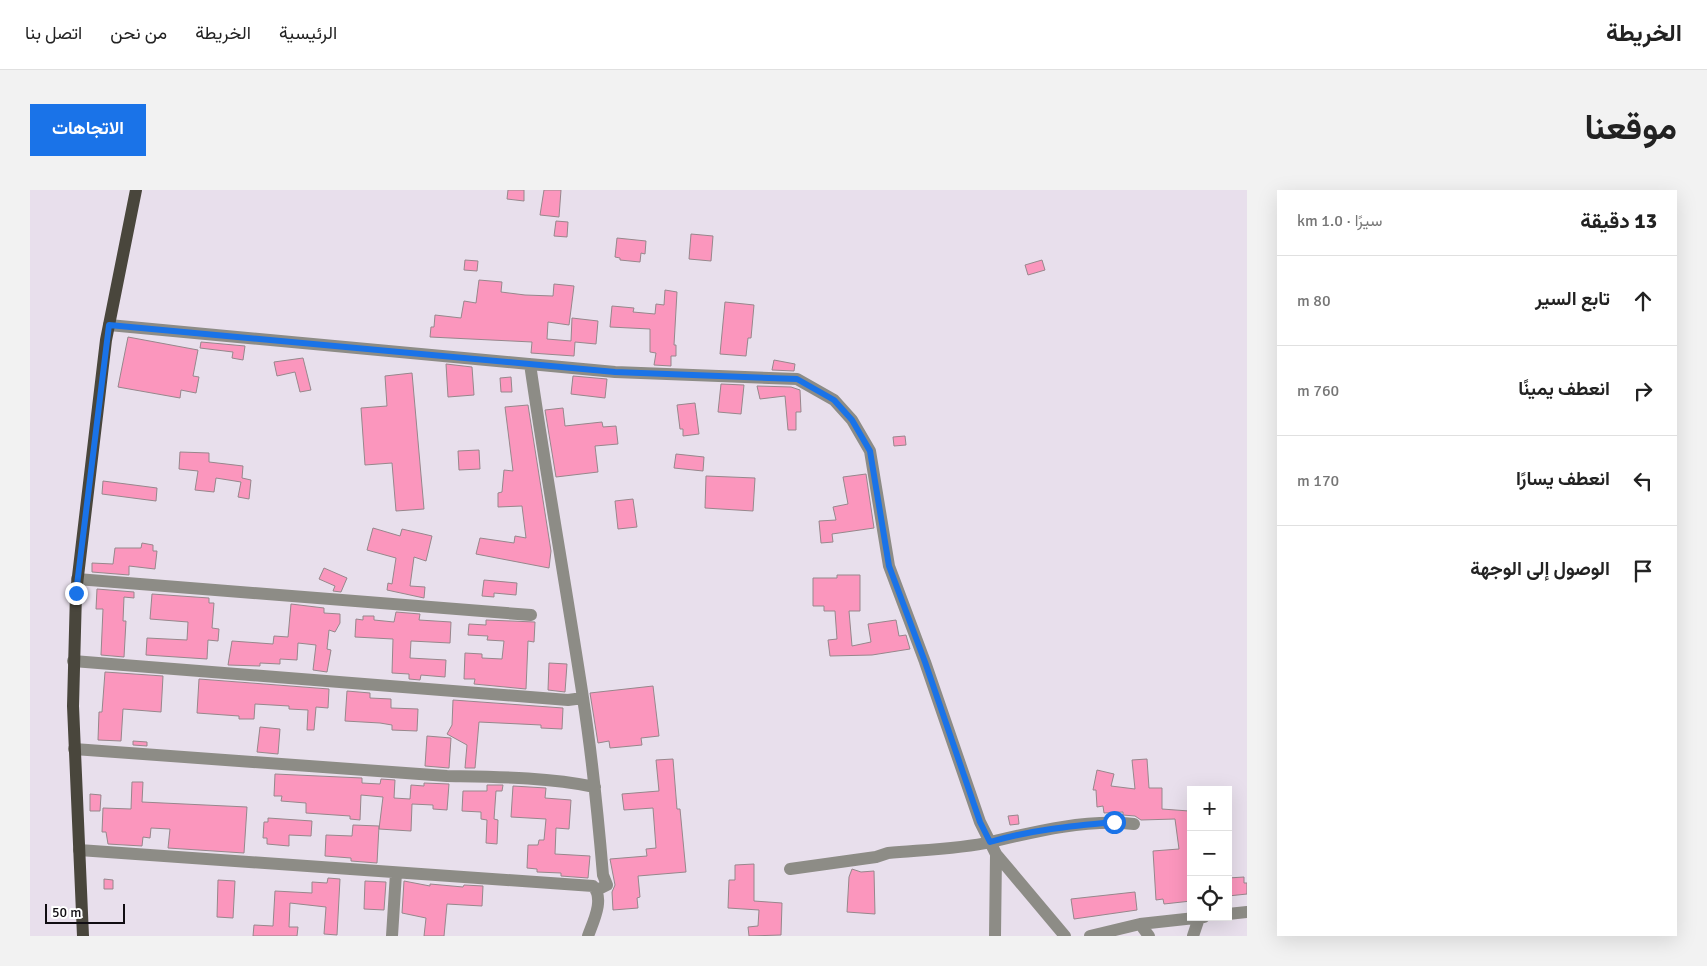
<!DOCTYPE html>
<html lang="ar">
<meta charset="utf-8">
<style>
body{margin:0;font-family:Signika,Vazirmatn,sans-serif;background:#f2f2f2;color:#222;direction:rtl}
.controls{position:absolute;right:15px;bottom:15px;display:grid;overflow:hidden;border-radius:0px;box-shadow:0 5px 20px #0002}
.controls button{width:45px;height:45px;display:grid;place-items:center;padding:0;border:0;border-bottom:1px solid #e0e0e0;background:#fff;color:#222;font:25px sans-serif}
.scale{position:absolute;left:15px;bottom:12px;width:80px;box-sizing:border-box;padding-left:5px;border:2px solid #100d12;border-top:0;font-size:14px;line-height:18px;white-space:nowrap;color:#100d12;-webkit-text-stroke:4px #fff;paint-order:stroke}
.stop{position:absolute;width:15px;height:15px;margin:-11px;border:4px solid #1a73e8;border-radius:50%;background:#fff}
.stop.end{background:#1a73e8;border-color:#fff;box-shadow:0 1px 5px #0008}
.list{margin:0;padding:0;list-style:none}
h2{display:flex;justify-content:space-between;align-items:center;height:65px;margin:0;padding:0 20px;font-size:21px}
h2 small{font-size:16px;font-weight:400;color:#767676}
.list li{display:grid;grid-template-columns:32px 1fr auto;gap:15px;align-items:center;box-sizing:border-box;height:90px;padding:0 20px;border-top:1px solid #e0e0e0}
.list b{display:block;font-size:19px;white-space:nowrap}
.list em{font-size:16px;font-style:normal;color:#767676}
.icon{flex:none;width:28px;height:28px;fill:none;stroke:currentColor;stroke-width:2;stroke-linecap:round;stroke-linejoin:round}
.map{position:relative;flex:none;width:1217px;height:746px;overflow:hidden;direction:ltr;border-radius:0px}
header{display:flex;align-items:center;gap:30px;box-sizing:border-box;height:70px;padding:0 25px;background:#fff;border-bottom:1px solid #e0e0e0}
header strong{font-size:24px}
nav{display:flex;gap:28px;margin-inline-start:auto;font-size:18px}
.intro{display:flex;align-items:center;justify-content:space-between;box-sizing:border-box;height:120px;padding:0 30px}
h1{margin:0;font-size:35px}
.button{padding:12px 22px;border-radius:0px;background:#1a73e8;color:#fff;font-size:18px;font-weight:700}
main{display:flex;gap:30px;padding:0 30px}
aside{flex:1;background:#fff;border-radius:0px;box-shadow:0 5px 20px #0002}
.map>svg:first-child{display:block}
.building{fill:#fb96bd;stroke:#97878c}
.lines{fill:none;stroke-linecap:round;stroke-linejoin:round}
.minor{stroke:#8d8c86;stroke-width:12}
.major{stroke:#49463c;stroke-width:12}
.route{stroke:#1a73e8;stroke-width:6}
</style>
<header>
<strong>الخريطة</strong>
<nav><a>الرئيسية</a><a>الخريطة</a><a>من نحن</a><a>اتصل بنا</a></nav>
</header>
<div class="intro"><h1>موقعنا</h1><a class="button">الاتجاهات</a></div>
<main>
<aside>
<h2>13 دقيقة<small>سيرًا · 1.0 km</small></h2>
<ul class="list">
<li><svg class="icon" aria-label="ahead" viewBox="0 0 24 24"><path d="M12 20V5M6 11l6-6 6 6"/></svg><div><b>تابع السير</b></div><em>80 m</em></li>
<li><svg class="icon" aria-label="right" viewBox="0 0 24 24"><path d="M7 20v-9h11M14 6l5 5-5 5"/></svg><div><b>انعطف يمينًا</b></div><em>760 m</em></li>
<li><svg class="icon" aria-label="left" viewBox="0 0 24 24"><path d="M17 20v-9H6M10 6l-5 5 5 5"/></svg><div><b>انعطف يسارًا</b></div><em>170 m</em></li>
<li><svg class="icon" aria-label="arrive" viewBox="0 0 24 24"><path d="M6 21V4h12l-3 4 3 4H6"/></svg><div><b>الوصول إلى الوجهة</b></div></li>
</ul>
</aside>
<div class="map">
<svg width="1217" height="746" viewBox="0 0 1217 746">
<rect width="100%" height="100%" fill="#e8dfec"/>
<!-- building -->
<path class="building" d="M478 0H494V11L477 9Z
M514 0H531L529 27 510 25Z
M526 31 538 32 537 47 524 46Z
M661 44 683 46 681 71 659 69Z
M587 48 616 51 615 64 611 63 610 72 590 70V68L585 67Z
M435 70 448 71 447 81 434 80Z
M1012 70 1015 80 998 85 995 75Z
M449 90 472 92 471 102 495 105 523 106 524 94 544 96 539 135 518 132 517 149 541 151 542 128 568 131 566 154 545 152 544 166 501 163 502 152 400 147 401 137H404L405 125 431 128 434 111 446 113Z
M635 100 647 102 644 155H646V166H641V176L624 175 626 163 620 162V139L580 137 582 116 604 118 603 122 625 124 626 114 634 115Z
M695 112 724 115 721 148H718L716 166 690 164Z
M98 147 168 160 163 186 169 187 166 203 151 200 150 208 88 197Z
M171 152 215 156 213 170 202 168 203 162 170 158Z
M273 168 281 200 270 202 265 182 247 186 244 172Z
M744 170 765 174 764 181 742 180Z
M416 174 442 177 444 205 418 207Z
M382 183 394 319 366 321 362 273 335 275 331 218 357 216 355 186Z
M543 186 577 189 575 208 541 204Z
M481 187 482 202H471L470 188Z
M691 194 714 195 711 224 688 222Z
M727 196 761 197 770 200 771 222H766V240H758L755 206 730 209Z
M665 213 669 244 653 246V239H650L647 215Z
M498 215 521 361 519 378 446 364 450 348 484 353 485 346 496 348 492 316 468 317V303L472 302 474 280 483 281 475 217Z
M533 218 535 236 572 232 573 237 586 236 588 254 565 256 568 282 526 287 515 220Z
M875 246 876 255 864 256 863 247Z
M449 260 450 279 429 280 428 261Z
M150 262 179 263V272L213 276 212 288 221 290 219 309 208 307 211 292 186 288 184 302 165 300 168 281 149 279Z
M646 264 674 267 673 281 644 278Z
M836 284 844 338 802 344 803 352 791 353 789 331 806 330 803 317 818 314 813 287Z
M676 286 725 288 723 321 675 318Z
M73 291 127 298 126 311 72 304Z
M603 309 607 337 588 339 585 311Z
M343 338 370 346 372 339 402 346 396 371 384 367 380 396 395 397 394 408 357 400 358 393 362 394 366 368 337 360Z
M112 353 123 355V361H127L125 379 99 376V385L62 382V373L83 374 85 358H111Z
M294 378 317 388 311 402 303 401 305 396 289 389Z
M807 385H830V421H819L822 456 841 452 838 434 866 430 869 446 876 445 880 459 842 465 800 466 798 450 807 449 805 421H794V416H783V388H807Z
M454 390 487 393 486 405 464 403V407L452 406Z
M67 399 104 402V408L94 407 93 431H96L94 467 71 465 73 419H66Z
M122 404 179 408V413H184L182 438 189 439 188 451 178 450 177 469 116 465 117 448 157 450 158 432 120 429Z
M261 414 294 418V423L310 424V433L305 442 299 440 297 459 301 460 297 482 283 480 286 455 268 453 267 470 250 469V474L230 473V476L198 475 202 451 243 454 244 446 258 447Z
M366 422 390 424 389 430 421 432 420 453 381 451 380 468 416 470 415 487 391 485 390 490 379 489V484L362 483 363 449 325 447 326 429 333 430V426H344V430L364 432Z
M456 430 505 432 504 452 498 451 496 499 444 494 445 489H434L435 463 452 464V468L472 469 474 451 457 450 458 446 438 445 439 434 456 435Z
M519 473 537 474 535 502 518 500Z
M75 482 133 486 131 522 93 519 91 551 68 550 69 522H72Z
M169 489 299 499 298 518 286 517 284 540H277L278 520 259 519V516L225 514 224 529H209V526L167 523Z
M623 496 629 546 611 548 612 555 580 558 579 551 568 553 560 503Z
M317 501 340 503V508L361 509V518L388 519 387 541 362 540V535L350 533 315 531Z
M423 510 533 518 532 539 511 538V535L449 532 445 578H435L437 555 417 544 422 535Z
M230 537 250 539 248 564 227 562Z
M397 546 421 548 419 578 395 576Z
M103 551 117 552V556L103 555Z
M643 569 647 619H650L656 682 608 686 610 707 607 708 608 718 583 720 582 702 585 695 580 669 617 666 616 659 626 658 623 618 594 620 592 604 629 601 626 570Z
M1117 569 1119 598H1132V619L1159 621 1161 711 1134 714 1133 709 1126 710 1123 661 1149 659 1145 629 1111 630 1105 626 1093 625V622L1074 623 1073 616 1067 617 1066 600H1063L1067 580 1084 584 1081 596 1105 599 1102 570Z
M245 584 332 588V593L350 594 351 589 365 590 364 608 380 609 381 595 394 596V593L419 594 417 620 403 619V615L382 614 381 641 349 639 353 607 331 605 330 630 320 629V626L276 623V613L251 611 252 606H244Z
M102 592H113L112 612 217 617 214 663 138 658 140 639 121 638 120 648 113 647 112 656 78 654 76 642H72L73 618 101 619Z
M457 595H473L472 601H466L464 629 468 630 467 654 456 653 457 630 451 629V622L432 621 433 601H457Z
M483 596 516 598 515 608 541 610 539 639 526 638 525 664 560 666 558 688 531 686V683L507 682V679L497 678 498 655H508L509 650H514L516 629 481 627Z
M60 604 71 605 70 621H60Z
M988 625 989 634 980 635 978 626Z
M238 628 282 631 281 646 259 645V656L237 654V648H233L234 632H238Z
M323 635 349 636 347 673 321 671V668L295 666 296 645 322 646Z
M724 674V711L752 713 751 745 719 746 718 737 728 736 729 720 698 718 699 690H705V675Z
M822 679 831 682 844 681 845 724 817 722 819 687Z
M1214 687V693H1217V704L1198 706V688Z
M298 688 310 689 307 745 294 744 296 717 260 713 259 737H268L267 746H223L224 735 243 736 245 701 282 703V692L297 693Z
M74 689 83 690V699H74Z
M188 690 205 691 203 728 187 727Z
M335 691 356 692 354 720 334 719Z
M374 691 400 696V694L433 697 434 695 453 696 452 716 417 714 414 746H394L396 728 372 723Z
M1105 702 1107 720 1044 729 1041 709Z"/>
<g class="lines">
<!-- minor -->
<path class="minor" d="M79 135 585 182 767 189 804 210 822 230 840 261 859 376 895 472 950 632 966 664 1035 746
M500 174C516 285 536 396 553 508 562 566 568 626 573 685L577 695 567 700
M47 389 501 425
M43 471 538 510 553 508
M44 559 417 586C467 587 516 587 565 597
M49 660 563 696C575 709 563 732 558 746
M760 679 846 667 858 663C890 660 930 659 961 652 1007 641 1056 629 1104 634
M1198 724 1217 722
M1110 734 1174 727
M362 746 366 683
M965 746 966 664
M1060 746 1110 734 1119 746
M1163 746 1169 728"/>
<!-- major -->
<path class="major" d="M53 746 43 516 46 403 76 150 106 0"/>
</g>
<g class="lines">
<!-- route -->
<path class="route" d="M46 403 79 135 585 182 767 189 804 210 822 230 840 261 859 376 895 472 950 632 960 652C1000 640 1042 636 1084 632"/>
</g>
</svg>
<div class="controls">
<button>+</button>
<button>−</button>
<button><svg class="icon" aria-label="locate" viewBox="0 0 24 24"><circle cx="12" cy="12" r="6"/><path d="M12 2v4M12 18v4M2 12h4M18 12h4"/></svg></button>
</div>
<div class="scale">50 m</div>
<div class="stop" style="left:1084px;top:632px"></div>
<div class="stop end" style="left:46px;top:403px"></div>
</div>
</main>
